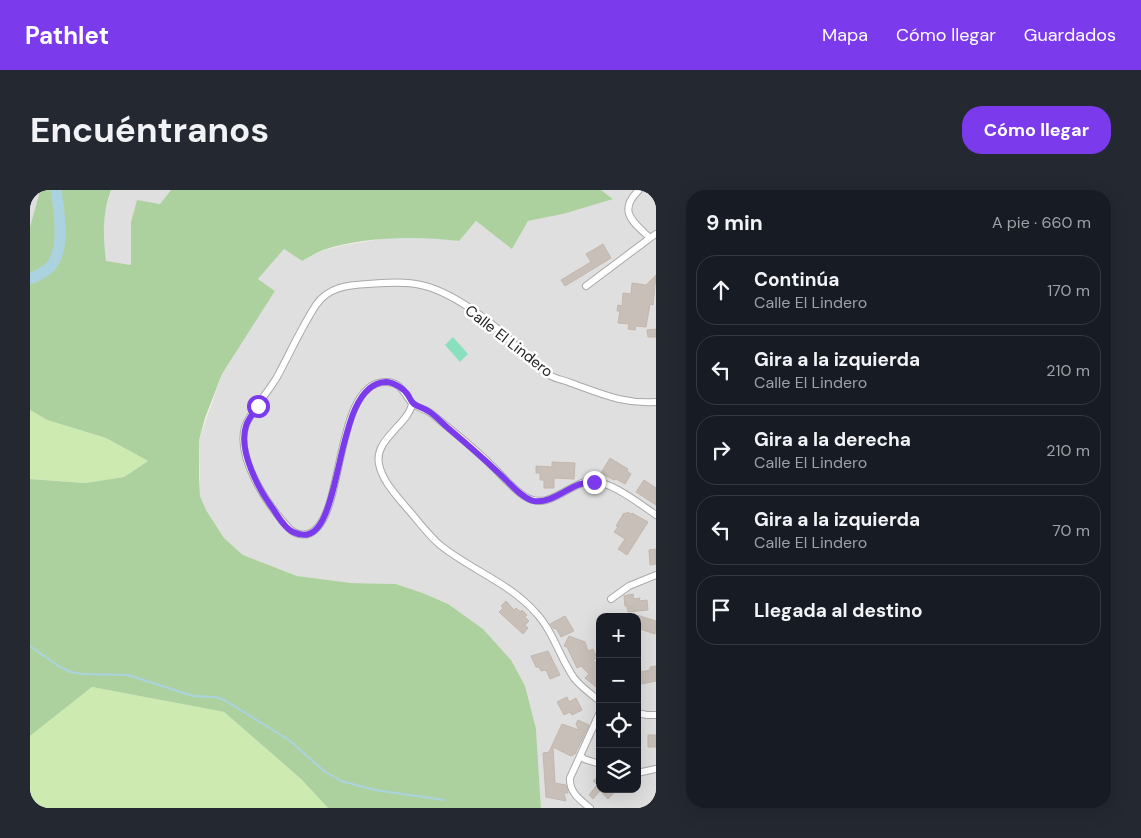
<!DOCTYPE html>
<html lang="es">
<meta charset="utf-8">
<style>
body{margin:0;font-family:"DM Sans",sans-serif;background:#242831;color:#f1f3f6}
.controls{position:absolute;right:15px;bottom:15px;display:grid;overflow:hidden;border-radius:10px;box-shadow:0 5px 20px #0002}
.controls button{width:45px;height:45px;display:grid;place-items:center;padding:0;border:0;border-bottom:1px solid #363941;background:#171b24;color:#f1f3f6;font:25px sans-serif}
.stop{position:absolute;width:15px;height:15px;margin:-11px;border:4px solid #7c3aed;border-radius:50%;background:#fff}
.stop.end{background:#7c3aed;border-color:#fff;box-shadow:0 1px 5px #0008}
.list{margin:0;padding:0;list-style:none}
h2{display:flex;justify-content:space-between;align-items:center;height:65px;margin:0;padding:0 20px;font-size:21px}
h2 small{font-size:16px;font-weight:400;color:#9ea1a6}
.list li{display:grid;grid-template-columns:32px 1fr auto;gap:15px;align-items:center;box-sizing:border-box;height:70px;margin:0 10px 10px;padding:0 10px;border:1px solid #363941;border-radius:20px}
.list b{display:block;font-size:19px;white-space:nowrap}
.list p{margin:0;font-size:16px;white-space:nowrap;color:#9ea1a6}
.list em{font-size:16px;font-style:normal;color:#9ea1a6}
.icon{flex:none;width:28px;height:28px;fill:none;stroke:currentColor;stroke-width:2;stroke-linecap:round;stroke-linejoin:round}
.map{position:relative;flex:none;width:626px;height:618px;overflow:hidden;border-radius:20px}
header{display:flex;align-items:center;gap:30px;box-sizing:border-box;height:70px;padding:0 25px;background:#7c3aed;color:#fff}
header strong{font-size:24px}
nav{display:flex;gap:28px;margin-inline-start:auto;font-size:18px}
.intro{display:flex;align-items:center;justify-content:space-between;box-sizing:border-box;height:120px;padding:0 30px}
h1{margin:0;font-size:35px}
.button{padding:12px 22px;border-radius:20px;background:#7c3aed;color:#fff;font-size:18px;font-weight:700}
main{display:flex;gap:30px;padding:0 30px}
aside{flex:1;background:#171b24;border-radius:20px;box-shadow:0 5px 20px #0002}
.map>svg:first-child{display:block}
.residential{fill:#e0dfdf;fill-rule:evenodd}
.grass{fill:#cdebb0}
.forest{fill:#add19e}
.pitch{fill:#88e0be}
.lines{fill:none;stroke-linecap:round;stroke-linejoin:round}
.stream{stroke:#aad3df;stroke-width:2}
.river{stroke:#aad3df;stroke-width:11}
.building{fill:#c7bfb8;stroke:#c4b6ab}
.minor-casing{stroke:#a9a9a9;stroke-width:8}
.minor{stroke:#fff;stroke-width:6}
.route{stroke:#7c3aed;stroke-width:6}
.labels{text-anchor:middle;stroke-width:5;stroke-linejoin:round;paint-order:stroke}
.street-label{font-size:15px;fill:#222;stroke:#fff}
</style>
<header>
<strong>Pathlet</strong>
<nav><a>Mapa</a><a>Cómo llegar</a><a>Guardados</a></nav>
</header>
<div class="intro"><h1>Encuéntranos</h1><a class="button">Cómo llegar</a></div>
<main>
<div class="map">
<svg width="626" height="618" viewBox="0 0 626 618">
<rect width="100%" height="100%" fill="#f2efe9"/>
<!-- residential -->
<path class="residential" d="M0 0H20L0 37Z
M81 0H141L130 14 107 11 101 32V75L76 72 73 48 74 26Z
M571 0H626V618H511L506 539 418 414 393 403 366 394 321 393 267 386 213 365 194 348 176 320 170 306 169 250 192 184 245 101 228 89 254 59 272 71 291 61 310 56 356 48H408L429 51 446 31 482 58 498 31 533 24 582 8ZM570 427H607V599H570Z"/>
<!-- grass -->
<path class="grass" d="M0 220 17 230 76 248 118 271 94 287 55 293 0 289Z
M62 497 194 522 271 589 298 618H0V546Z"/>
<!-- forest -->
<path class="forest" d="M7 0H81C72 26 73 45 76 71L101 75V32L107 10 130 14 141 0H571L583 9 533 24 498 31 482 59 446 31 429 51C386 46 335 46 293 60 286 63 279 67 272 71L254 59 228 89 245 101 192 184 175 228 169 250V286L170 306 176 320 194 348 213 365 267 386 321 393 366 394 393 403 418 414 453 439 481 470 495 496 506 539 511 618H298L271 589 194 522 62 497 0 546V289L55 293 94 287 118 271 76 248 17 230 0 220V37L9 5Z"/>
<!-- pitch -->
<path class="pitch" d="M423 147 438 164 430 172 415 155Z"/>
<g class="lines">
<!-- stream -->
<path class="stream" d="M0 456 30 477 41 482 52 484 98 485 163 506 186 507 196 511 259 550 294 581 311 591 345 600 414 610"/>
<!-- river -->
<path class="river" d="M0 89C7 86 15 82 20 77 36 60 29 21 26 0"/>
</g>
<!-- building -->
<path class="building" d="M573 54 581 68 535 96 531 90 561 72 556 64Z
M626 85 623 115 620 114 616 137 606 136 605 140 598 139 599 134 588 133 590 121H587L588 115 592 116 593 103 601 104 602 93 616 95Z
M626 139V147H618L617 140Z
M580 268 598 279 597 281 601 284 595 294 586 289 584 290 571 283Z
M522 272 545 273 544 289 524 288V298H514V290H510V283H506V276L522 277Z
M614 290 626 298V315L606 302Z
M597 322 601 324 602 323 618 332 597 365 588 359 595 349 584 342 588 337 586 336 594 323 596 324Z
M626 359V374L620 375 619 360Z
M603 404 604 409 610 408 609 411 617 410 618 420 598 422 597 416H595L594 406Z
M476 411 484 420 486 418 491 422 492 420 497 425 495 427 499 431 495 435 498 438 493 444 469 422 473 418 471 416Z
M607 425 626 431 625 444 607 438Z
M535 426 544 441 531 447 526 438 524 439 520 434Z
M539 446 555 452 558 461 563 459 567 468 563 470 570 476V500L555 488 559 484 551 476 547 478 537 457 534 456Z
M518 461 530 485 520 489 516 480 511 481 509 477H506L501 466Z
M607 472H610L611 482 620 480V477L626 476V491L611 494 610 488 607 489Z
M537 507 539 512 546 508 552 520 542 525 540 522 534 525 527 512Z
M548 530 559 535 545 564 541 566 523 557 525 593 536 595 538 603H534L536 611 516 607 513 563 519 562 532 534 549 540 546 534Z
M618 545H626V557H618Z
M570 585V599H588L578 609 570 601 563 609 559 605 567 595 563 591Z"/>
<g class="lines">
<!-- minor casing -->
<g class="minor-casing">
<path id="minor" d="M609 0C587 21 603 32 620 48L626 44
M556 96 620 48
M626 212C593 214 572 204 541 193 534 190 526 189 519 185 504 176 492 162 480 150 458 129 420 101 391 95 374 91 355 93 338 94 318 95 298 97 286 115 271 138 260 163 247 187 239 201 219 224 215 237 206 268 237 314 257 336 265 346 278 348 287 338 314 311 307 191 356 192 371 192 374 204 382 213 387 218 396 219 402 224 421 240 442 256 460 274 471 284 481 297 494 306 518 322 538 294 559 291 578 289 610 314 626 325
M382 214C378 235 344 249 349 274 352 290 365 304 375 316 387 329 397 344 410 355 441 380 480 393 506 423 523 441 530 468 544 488 551 497 561 504 570 511
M581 409 599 396 626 385
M607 523 617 525H626
M551 566 554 569 570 574
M607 583 626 579
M560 618C550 610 539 602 540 588L570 522"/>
</g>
<!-- minor -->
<use href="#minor" class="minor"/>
</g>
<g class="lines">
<!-- route -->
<path class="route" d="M228 216C224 222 218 229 216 236 208 260 228 298 241 316 247 324 254 338 263 342 318 369 298 193 356 192 364 192 374 199 378 205 380 208 381 212 384 214 388 217 394 218 398 221 405 225 411 232 418 238 438 255 458 272 477 291 484 298 494 309 504 311 526 314 543 290 564 292"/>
</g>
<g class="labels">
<!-- street labels -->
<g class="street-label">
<text transform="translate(479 151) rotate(38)" y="5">Calle El Lindero</text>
</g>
</g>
</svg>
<div class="controls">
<button>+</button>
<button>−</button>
<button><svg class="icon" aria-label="locate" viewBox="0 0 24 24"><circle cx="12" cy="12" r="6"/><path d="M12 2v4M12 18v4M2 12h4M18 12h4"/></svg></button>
<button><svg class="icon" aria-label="layers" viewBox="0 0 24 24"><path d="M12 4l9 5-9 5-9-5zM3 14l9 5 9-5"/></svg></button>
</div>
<div class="stop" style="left:228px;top:216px"></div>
<div class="stop end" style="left:564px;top:292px"></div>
</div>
<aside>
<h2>9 min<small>A pie · 660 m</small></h2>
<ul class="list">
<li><svg class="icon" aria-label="ahead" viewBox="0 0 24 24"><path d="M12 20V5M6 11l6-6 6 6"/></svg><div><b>Continúa</b><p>Calle El Lindero</p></div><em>170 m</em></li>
<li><svg class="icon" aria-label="left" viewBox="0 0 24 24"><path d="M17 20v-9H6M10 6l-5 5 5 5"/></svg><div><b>Gira a la izquierda</b><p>Calle El Lindero</p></div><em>210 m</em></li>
<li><svg class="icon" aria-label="right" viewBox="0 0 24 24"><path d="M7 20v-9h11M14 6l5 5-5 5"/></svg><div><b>Gira a la derecha</b><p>Calle El Lindero</p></div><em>210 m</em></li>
<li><svg class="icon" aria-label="left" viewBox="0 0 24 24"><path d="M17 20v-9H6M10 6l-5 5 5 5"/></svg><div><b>Gira a la izquierda</b><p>Calle El Lindero</p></div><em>70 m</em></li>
<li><svg class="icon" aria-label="arrive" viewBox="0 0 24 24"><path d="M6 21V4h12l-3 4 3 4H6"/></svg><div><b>Llegada al destino</b></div></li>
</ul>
</aside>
</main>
